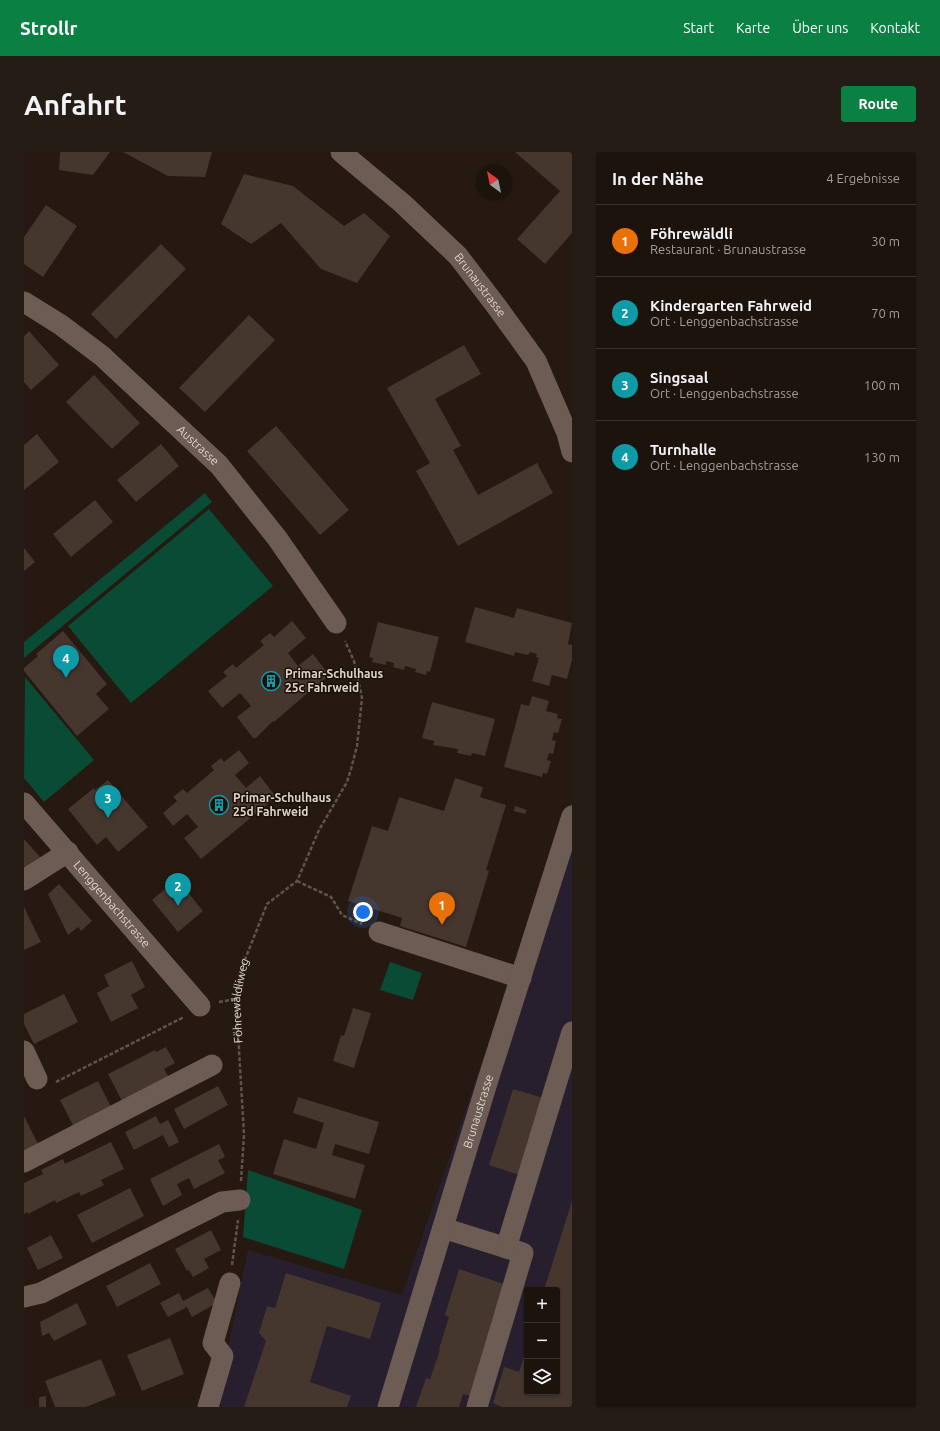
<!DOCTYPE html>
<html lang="de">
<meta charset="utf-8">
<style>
body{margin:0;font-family:Ubuntu,sans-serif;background:#251c16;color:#f1f3f6}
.controls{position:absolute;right:12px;bottom:12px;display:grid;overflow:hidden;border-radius:4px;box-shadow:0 1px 3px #0004}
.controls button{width:36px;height:36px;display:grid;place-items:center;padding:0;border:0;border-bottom:1px solid #3a322e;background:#1c130d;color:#f1f3f6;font:20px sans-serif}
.compass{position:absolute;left:452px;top:12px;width:36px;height:36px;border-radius:50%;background:#1c130d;box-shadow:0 1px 3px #0004;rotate:327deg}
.you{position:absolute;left:339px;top:760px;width:14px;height:14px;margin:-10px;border:3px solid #fff;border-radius:50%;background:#1a73e8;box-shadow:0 0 0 6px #1a73e833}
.badge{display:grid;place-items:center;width:26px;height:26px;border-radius:50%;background:#0b8043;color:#fff;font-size:13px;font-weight:700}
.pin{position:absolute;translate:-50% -33px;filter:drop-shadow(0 1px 2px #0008)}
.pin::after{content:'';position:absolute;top:21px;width:14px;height:12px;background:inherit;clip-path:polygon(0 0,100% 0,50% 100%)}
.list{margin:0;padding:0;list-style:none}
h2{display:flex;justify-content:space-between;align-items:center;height:52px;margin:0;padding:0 16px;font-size:17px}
h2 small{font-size:13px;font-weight:400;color:#a09e9d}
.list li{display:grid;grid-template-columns:26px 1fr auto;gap:12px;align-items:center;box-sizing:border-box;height:72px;padding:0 16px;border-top:1px solid #3a322e}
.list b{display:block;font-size:15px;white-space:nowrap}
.list p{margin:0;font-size:13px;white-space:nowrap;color:#a09e9d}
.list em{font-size:13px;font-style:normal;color:#a09e9d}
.icon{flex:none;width:22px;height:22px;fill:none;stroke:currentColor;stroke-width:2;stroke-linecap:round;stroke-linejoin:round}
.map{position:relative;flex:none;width:548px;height:1255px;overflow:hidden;border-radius:4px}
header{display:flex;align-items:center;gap:24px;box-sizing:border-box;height:56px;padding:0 20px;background:#0b8043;color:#fff}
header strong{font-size:19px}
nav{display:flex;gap:22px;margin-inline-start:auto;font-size:14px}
.intro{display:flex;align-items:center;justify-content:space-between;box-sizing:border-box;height:96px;padding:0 24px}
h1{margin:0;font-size:28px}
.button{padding:10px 18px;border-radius:4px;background:#0b8043;color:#fff;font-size:14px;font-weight:700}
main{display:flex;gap:24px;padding:0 24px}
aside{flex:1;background:#1c130d;border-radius:4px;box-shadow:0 1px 3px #0004}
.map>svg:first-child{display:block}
.industrial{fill:#281f2e;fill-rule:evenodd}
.green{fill:#094b34}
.building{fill:#45362e}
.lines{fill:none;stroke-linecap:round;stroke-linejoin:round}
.path{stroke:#5f534b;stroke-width:2.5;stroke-dasharray:4 2;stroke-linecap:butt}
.minor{stroke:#6c5c53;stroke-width:21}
.labels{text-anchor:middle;stroke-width:3;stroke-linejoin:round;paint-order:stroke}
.street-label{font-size:12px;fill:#ddd4ce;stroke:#1c1008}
.poi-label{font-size:12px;font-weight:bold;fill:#ddd4ce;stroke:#1c1008;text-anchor:start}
</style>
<header>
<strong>Strollr</strong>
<nav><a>Start</a><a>Karte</a><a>Über uns</a><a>Kontakt</a></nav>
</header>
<div class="intro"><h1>Anfahrt</h1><a class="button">Route</a></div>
<main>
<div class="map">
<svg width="548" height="1255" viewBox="0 0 548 1255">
<rect width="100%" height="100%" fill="#261911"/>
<!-- industrial -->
<path class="industrial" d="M548 648V1255H192L224 1098 378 1143ZM503 1138H533V1240H503Z"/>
<!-- green -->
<path class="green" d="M181 341 188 350 0 506V490Z
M185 357 249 434 107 551 44 474Z
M1 525 70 608 20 650 0 626Z
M366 810 398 821 389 848 356 838Z
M224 1018 338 1058 320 1117 219 1085Z"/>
<!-- building -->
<path class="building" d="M36 0H86L69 23 35 18Z
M99 0H188L181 25 144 24Z
M491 0H548V81L521 112 493 87 536 39Z
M220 22 269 34 320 74 340 61 366 84 333 131 297 117 257 71 227 92 197 72Z
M22 53 53 74 19 125 0 112V85Z
M137 92 162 117 92 187 67 162Z
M225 163 251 188 181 260 155 236Z
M5 179 35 213 7 238 0 230V184Z
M440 193 457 222 411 247 437 294 429 298 454 343 513 311 529 341 434 394 392 319 406 311 363 236Z
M70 223 116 271 88 297 42 250Z
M252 274 325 358 296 383 223 299Z
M13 282 35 310 0 338V293Z
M137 292 155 314 112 350 93 328Z
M71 348 89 370 47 405 29 382Z
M0 396 11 410 0 419Z
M451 455 490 466 493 456 548 471 544 492 548 493V508L543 527 528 523 525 534 508 529 515 506 512 505 513 502 506 500 504 503 491 500 490 504 441 490Z
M268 469 282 486 264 501 274 514 289 502 305 523 288 539 287 538 250 570 249 569 232 586H229L213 565 227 554 216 541 198 556 184 539 203 524 199 520 209 512 212 516 240 493 236 489 246 481 250 485Z
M354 470 415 485 406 520 403 519 402 523 391 520 392 517 381 514 380 518 369 515 370 511 362 509V513L348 510 349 506 345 505Z
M39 479 83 532 72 542 85 557 53 584 0 519V516L14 504 12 502Z
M508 544 525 549 522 559 534 562 533 566 538 567 534 581 530 580 528 588 532 589 529 602 525 601 523 608 527 609 523 622 519 621 518 625 480 615 497 552 505 554Z
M408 550 471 567 461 604 448 601 447 604 433 601 434 597 409 593 410 589 398 586Z
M215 598 225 611 211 623 222 636 236 624 252 645 177 707 160 686 174 675 163 662 149 674 139 661 153 649 149 645 159 637 163 641 190 618 187 614 197 606 200 610Z
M431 626 459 635 456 645 482 653 462 718 465 719 442 795 376 774 378 766 324 749 348 674 364 679 375 645 420 659Z
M84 628 124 675 94 700 82 685 73 693 44 657 70 636 71 638Z
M491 654 503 658 501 662 490 659Z
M0 687 16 705 0 719Z
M153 727 179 759 154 780 128 748Z
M35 732 68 769 57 779 54 775 44 783 24 742Z
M0 755 17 790 0 798Z
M108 809 121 835 107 843 114 856 87 870 73 841 85 834 80 823Z
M40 842 54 870 10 892 0 872V862Z
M329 856 347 861 330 916 309 909 317 883 320 884Z
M142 895 151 911 140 917 146 927 99 951 84 922 131 898 132 900Z
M74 929 88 957 50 975 36 948Z
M194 934 204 953 160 977 150 957Z
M489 937 523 947 498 1024 465 1013Z
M274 945 355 970 345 1002 311 992 308 1003 341 1013 331 1047 249 1022 260 987 292 997 300 971 269 961Z
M0 964 14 992 0 999Z
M132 964 136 972 144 968 155 990 145 995 139 983 110 998 101 980Z
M87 990 100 1017 77 1028 80 1033 57 1044 55 1040 32 1051 31 1048 4 1062 3 1060 0 1062V1031L19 1022 17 1018 39 1007 41 1012Z
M195 992 201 1005 194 1008 201 1021 170 1037 165 1026 153 1032 158 1043 139 1054 126 1027Z
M106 1036 120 1064 68 1091 53 1063Z
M548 1049V1255H478L469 1251 480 1215 495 1220 503 1196V1240H533V1138H520Z
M187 1078 197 1098 180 1107 185 1116 169 1125 165 1118 163 1119 151 1097Z
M27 1083 39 1106 14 1118 3 1096Z
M126 1111 137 1132 93 1155 82 1134Z
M435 1117 483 1133 448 1244 439 1242 435 1255H392L402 1226 406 1227 416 1198 415 1197 425 1165 421 1163Z
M262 1121 357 1151 346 1187 303 1174 286 1230 327 1244 323 1255H220L242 1189 235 1181 243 1154 251 1156Z
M184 1136 193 1151 168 1165 163 1155 144 1165 136 1151 155 1141 159 1149Z
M53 1151 63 1172 30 1189 25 1181 18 1184 16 1170Z
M146 1186 160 1222 118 1239 103 1203Z
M77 1207 92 1243 62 1255H31L21 1229Z
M22 1244V1255H15V1245Z"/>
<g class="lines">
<!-- path -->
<g class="path">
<path d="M273 729 307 745 318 763 338 772"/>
<path d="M195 850 212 847"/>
<path d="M32 930 160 865"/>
<path id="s1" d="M217 1029 220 983 212 847 220 810 243 752 273 729 295 678 323 630 327 617 333 594 338 546 330 509 321 489"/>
<path d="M208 1113 214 1068"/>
</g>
<!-- minor -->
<g class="minor">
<path id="s2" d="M317 0 378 51 434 104 473 155 512 209 543 281 548 300"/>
<path id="s3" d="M0 150 37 173 78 204 195 313 253 386 312 471"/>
<path id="s4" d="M0 651 176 854"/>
<path d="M0 728 44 700"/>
<path d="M355 780 497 826"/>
<path d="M0 899 13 927"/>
<path d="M0 1010 188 913"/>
<path d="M419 1076 499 1101 453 1255"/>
<path d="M482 1096 548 880"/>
<path d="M0 1145 17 1141 198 1050 216 1048"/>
<path d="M184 1255 199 1204 189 1191 206 1131"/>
<path id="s5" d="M364 1255 463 931 548 664"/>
</g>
</g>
<!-- icons -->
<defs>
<g id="building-ring" transform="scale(1)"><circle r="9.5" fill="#1c1008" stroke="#0f9aa8" stroke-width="1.5"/><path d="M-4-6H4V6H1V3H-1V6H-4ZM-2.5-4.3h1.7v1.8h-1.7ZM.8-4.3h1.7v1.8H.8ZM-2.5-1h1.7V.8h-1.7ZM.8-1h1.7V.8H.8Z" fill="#0f9aa8"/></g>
</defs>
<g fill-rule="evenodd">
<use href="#building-ring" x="247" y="529"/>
<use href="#building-ring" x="195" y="653"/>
</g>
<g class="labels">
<!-- street labels -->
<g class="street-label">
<text dy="4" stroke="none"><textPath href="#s2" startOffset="193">Brunaustrasse</textPath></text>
<text dy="4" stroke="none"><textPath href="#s3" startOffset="226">Austrasse</textPath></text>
<text dy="4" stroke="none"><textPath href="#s4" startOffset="134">Lenggenbachstrasse</textPath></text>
<text dy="4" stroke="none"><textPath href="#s1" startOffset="181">Föhrewäldliweg</textPath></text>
<text dy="4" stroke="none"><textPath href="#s5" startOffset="309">Brunaustrasse</textPath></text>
</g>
<!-- poi labels -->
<g class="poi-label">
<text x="261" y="526">Primar-Schulhaus<tspan x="261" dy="14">25c Fahrweid</tspan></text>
<text x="209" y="650">Primar-Schulhaus<tspan x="209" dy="14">25d Fahrweid</tspan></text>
</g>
</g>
</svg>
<div class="controls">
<button>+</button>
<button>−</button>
<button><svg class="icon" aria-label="layers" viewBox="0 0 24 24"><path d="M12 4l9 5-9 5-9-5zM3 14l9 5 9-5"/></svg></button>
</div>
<svg class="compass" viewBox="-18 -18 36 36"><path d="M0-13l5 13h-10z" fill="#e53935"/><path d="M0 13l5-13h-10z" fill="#a09e9d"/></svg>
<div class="you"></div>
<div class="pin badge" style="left:418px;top:773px;background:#e8710a">1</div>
<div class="pin badge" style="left:154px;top:754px;background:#0f9aa8">2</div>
<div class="pin badge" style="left:84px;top:666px;background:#0f9aa8">3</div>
<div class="pin badge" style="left:42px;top:526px;background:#0f9aa8">4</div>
</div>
<aside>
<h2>In der Nähe<small>4 Ergebnisse</small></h2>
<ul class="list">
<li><span class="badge" style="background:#e8710a">1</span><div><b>Föhrewäldli</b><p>Restaurant · Brunaustrasse</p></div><em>30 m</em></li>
<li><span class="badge" style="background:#0f9aa8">2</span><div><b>Kindergarten Fahrweid</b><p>Ort · Lenggenbachstrasse</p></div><em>70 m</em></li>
<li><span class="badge" style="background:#0f9aa8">3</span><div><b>Singsaal</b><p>Ort · Lenggenbachstrasse</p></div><em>100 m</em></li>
<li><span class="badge" style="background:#0f9aa8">4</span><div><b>Turnhalle</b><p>Ort · Lenggenbachstrasse</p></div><em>130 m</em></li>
</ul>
</aside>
</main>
